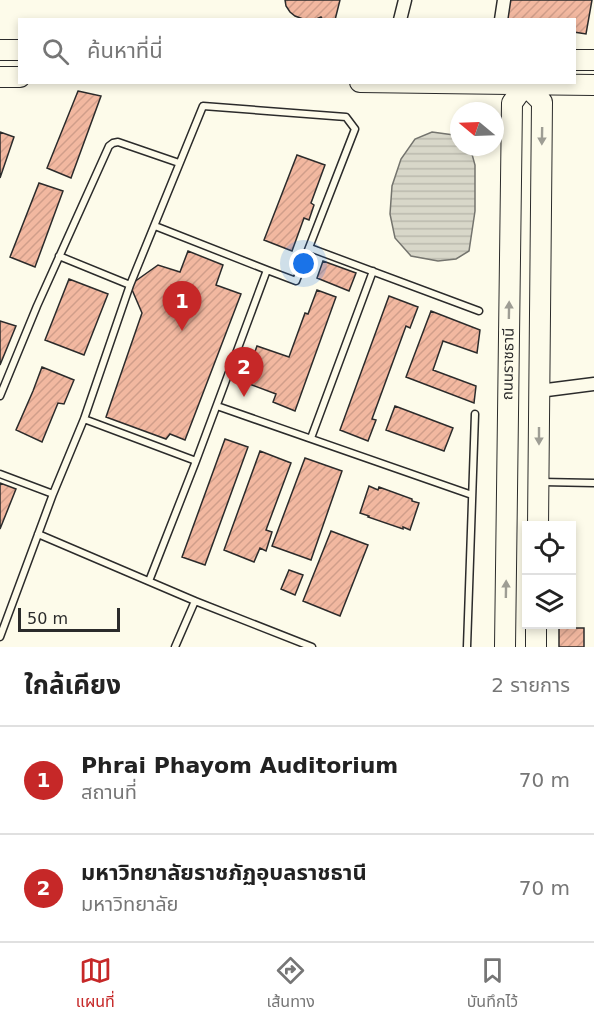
<!DOCTYPE html>
<html lang="th">
<meta charset="utf-8">
<style>
body{margin:0;font-family:"DejaVu Sans","Noto Sans Thai",sans-serif;background:#f2f2f2;color:#222}
.controls{position:absolute;right:18px;bottom:18px;display:grid;overflow:hidden;border-radius:0px;box-shadow:0 3px 9px #0003}
.controls button{width:54px;height:54px;display:grid;place-items:center;padding:0;border:0;border-bottom:2px solid #e0e0e0;background:#fff;color:#222;font:30px sans-serif}
.compass{position:absolute;left:450px;top:102px;width:54px;height:54px;border-radius:50%;background:#fff;box-shadow:0 3px 9px #0003;rotate:289deg}
.scale{position:absolute;left:18px;bottom:15px;width:102px;box-sizing:border-box;padding-left:6px;border:3px solid #2b2b2b;border-top:0;font-size:16px;line-height:21px;white-space:nowrap;color:#2b2b2b;-webkit-text-stroke:4px #fdfbea;paint-order:stroke}
.you{position:absolute;left:304px;top:264px;width:21px;height:21px;margin:-15px;border:4px solid #fff;border-radius:50%;background:#1a73e8;box-shadow:0 0 0 9px #1a73e833}
.badge{display:grid;place-items:center;width:39px;height:39px;border-radius:50%;background:#c62828;color:#fff;font-size:20px;font-weight:700}
.pin{position:absolute;translate:-50% -50px;filter:drop-shadow(0 2px 3px #0008)}
.pin::after{content:'';position:absolute;top:32px;width:21px;height:18px;background:inherit;clip-path:polygon(0 0,100% 0,50% 100%)}
.list{margin:0;padding:0;list-style:none}
h2{display:flex;justify-content:space-between;align-items:center;height:78px;margin:0;padding:0 24px;font-size:26px}
h2 small{font-size:20px;font-weight:400;color:#767676}
.list li{display:grid;grid-template-columns:39px 1fr auto;gap:18px;align-items:center;box-sizing:border-box;height:108px;padding:0 24px;border-top:2px solid #e0e0e0}
.list b{display:block;font-size:22px;white-space:nowrap}
.list p{margin:0;font-size:20px;white-space:nowrap;color:#767676}
.list em{font-size:20px;font-style:normal;color:#767676}
.icon{flex:none;width:33px;height:33px;fill:none;stroke:currentColor;stroke-width:2;stroke-linecap:round;stroke-linejoin:round}
.map{position:relative;flex:none;width:594px;height:647px;overflow:hidden}
.search{position:absolute;background:#fff;box-shadow:0 3px 9px #0003;left:18px;right:18px;top:18px;height:66px;display:flex;align-items:center;gap:15px;box-sizing:border-box;padding:0 21px;border-radius:0px;color:#767676;font-size:22px}
.sheet{height:294px;background:#fff}
nav{display:flex;justify-content:space-around;align-items:center;box-sizing:border-box;height:84px;border-top:2px solid #e0e0e0;background:#fff;font-size:16px;color:#767676}
nav a{display:grid;justify-items:center;gap:3px}
nav .on{color:#c62828}
.map>svg:first-child{display:block}
.water{fill:url(#water-rules);stroke:#74746e;stroke-width:1.5}
.building{fill:url(#building-hatch);stroke:#2b2b2b;stroke-width:1.5}
.lines{fill:none;stroke-linecap:round;stroke-linejoin:round}
.service-casing{stroke:#2b2b2b;stroke-width:9}
.minor-casing{stroke:#2b2b2b;stroke-width:15}
.primary-casing{stroke:#2b2b2b;stroke-width:22}
.service{stroke:#fdfbea;stroke-width:6}
.minor{stroke:#fdfbea;stroke-width:12}
.primary{stroke:#fdfbea;stroke-width:20}
.oneway{fill:#9e9d94}
.labels{text-anchor:middle;stroke-width:4.5;stroke-linejoin:round;paint-order:stroke}
.street-label{font-size:15px;fill:#2b2b2b;stroke:#fdfbea}
</style>
<div class="map">
<svg width="594" height="647" viewBox="0 0 594 647">
<defs>
<pattern id="water-rules" width="6" height="5" patternUnits="userSpaceOnUse" patternTransform="scale(1.5)"><rect width="6" height="5" fill="#d8d7c9"/><path d="M0 2.5h6" fill="none" stroke="#bab9ad"/></pattern>
<pattern id="building-hatch" width="6" height="6" patternUnits="userSpaceOnUse" patternTransform="scale(1.5)"><rect width="6" height="6" fill="#f2b8a0"/><path d="M-1 1l2-2M0 6l6-6M5 7l2-2" fill="none" stroke="#d09e8a"/></pattern>
</defs>
<rect width="100%" height="100%" fill="#fdfbea"/>
<!-- water -->
<path class="water" d="M432 132 454 135 459 138V147H470L475 165V211L469 251 456 259 438 261 411 256 395 238 390 214 392 186 401 159 415 139Z"/>
<!-- building -->
<path class="building" d="M285 0H340L335 20H323L321 17 314 20 303 19 295 16 290 12 286 6Z
M510 0H592L586 34 574 32V20H507Z
M78 91 101 96 71 178 47 168Z
M0 132 14 137 0 178Z
M297 155 325 165 311 203 314 205 309 220 304 218 292 251 264 240Z
M39 183 63 191 35 267 10 257Z
M188 251 223 265 216 285 241 294 185 440 170 434 166 439 106 417 142 313 130 285 158 265 180 272Z
M323 261 356 273 349 291 317 278Z
M69 279 108 294 84 355 45 340Z
M317 290 336 297 295 411 273 402 276 394 244 382 257 346 289 357 305 313 308 314Z
M389 296 418 307 410 328 406 326 372 419 376 420 368 441 340 430Z
M431 311 480 330 477 353 443 341 433 370 476 386 474 403 406 377Z
M0 321 16 326 0 365Z
M42 367 74 380 64 404 58 403 42 442 16 430 33 391Z
M395 406 453 428 444 451 386 430Z
M225 439 248 447 205 565 182 557Z
M260 451 291 463 266 530 272 532 266 551 260 548 254 562 224 550Z
M305 458 342 471 311 560 272 546Z
M0 483 16 489 0 529Z
M369 486 378 490 379 487 412 499V501L419 503 410 530 403 527V529L368 517 369 516 360 513Z
M331 531 368 545 340 616 303 601Z
M289 570 303 575 295 595 281 589Z
M559 628H584V647H559Z"/>
<g class="lines">
<!-- service casing -->
<g class="service-casing">
<path id="service" d="M155 226 267 270
M310 248 479 311
M59 256 130 285
M0 396 37 306 109 146 113 143 118 142 179 163
M217 406 472 495
M84 419 196 461
M311 438 373 271
M0 474 53 494
M542 482 594 483
M38 534 195 601 312 647
M0 637 53 494 84 419 130 285 203 106 346 117 355 129 296 281 267 270 196 461 149 581
M175 647 195 601
M467 647 475 414"/>
</g>
<!-- minor casing -->
<g class="minor-casing">
<path id="minor" d="M400 20 405 0
M501 20 504 0
M539 391 594 384"/>
</g>
<!-- primary casing -->
<g class="primary-casing">
<path id="primary" d="M0 50H20
M574 60H594
M0 77H20
M360 82 594 85
M525 85 542 102 538 526
M505 647 512 103 525 85V82
M536 647V624"/>
</g>
<!-- service -->
<use href="#service" class="service"/>
<!-- minor -->
<use href="#minor" class="minor"/>
<!-- primary -->
<use href="#primary" class="primary"/>
</g>
<!-- one-way arrows -->
<defs><path id="oneway-solid" d="M-6-.8H1V-3.2L6.5 0L1 3.2V.8H-6Z" transform="scale(1.5)"/></defs>
<g class="oneway">
<use href="#oneway-solid" transform="translate(542 136) rotate(91)"/>
<use href="#oneway-solid" transform="translate(509 310) rotate(-89)"/>
<use href="#oneway-solid" transform="translate(539 436) rotate(90)"/>
<use href="#oneway-solid" transform="translate(506 589) rotate(-89)"/>
</g>
<g class="labels">
<!-- street labels -->
<g class="street-label">
<text transform="translate(508 364) rotate(-89)" y="5">ถนนราชธานี</text>
</g>
</g>
</svg>
<div class="controls">
<button><svg class="icon" aria-label="locate" viewBox="0 0 24 24"><circle cx="12" cy="12" r="6"/><path d="M12 2v4M12 18v4M2 12h4M18 12h4"/></svg></button>
<button><svg class="icon" aria-label="layers" viewBox="0 0 24 24"><path d="M12 4l9 5-9 5-9-5zM3 14l9 5 9-5"/></svg></button>
</div>
<svg class="compass" viewBox="-18 -18 36 36"><path d="M0-13l5 13h-10z" fill="#e53935"/><path d="M0 13l5-13h-10z" fill="#767676"/></svg>
<div class="scale">50 m</div>
<div class="you"></div>
<div class="pin badge" style="left:182px;top:331px">1</div>
<div class="pin badge" style="left:244px;top:397px">2</div>
<div class="search"><svg class="icon" aria-label="search" viewBox="0 0 24 24"><circle cx="10" cy="10" r="6"/><path d="M15 15l6 6"/></svg>ค้นหาที่นี่</div>
</div>
<section class="sheet">
<h2>ใกล้เคียง<small>2 รายการ</small></h2>
<ul class="list">
<li><span class="badge">1</span><div><b>Phrai Phayom Auditorium</b><p>สถานที่</p></div><em>70 m</em></li>
<li><span class="badge">2</span><div><b>มหาวิทยาลัยราชภัฏอุบลราชธานี</b><p>มหาวิทยาลัย</p></div><em>70 m</em></li>
</ul>
</section>
<nav>
<a class="on"><svg class="icon" aria-label="map" viewBox="0 0 24 24"><path d="M3 6l6-2 6 2 6-2v14l-6 2-6-2-6 2zM9 4v14M15 6v14"/></svg>แผนที่</a>
<a><svg class="icon" aria-label="directions" viewBox="0 0 24 24"><path d="M12 3l9 9-9 9-9-9zM9 14v-3h6M13 9l2 2-2 2"/></svg>เส้นทาง</a>
<a><svg class="icon" aria-label="saved" viewBox="0 0 24 24"><path d="M7 4h10v16l-5-4-5 4z"/></svg>บันทึกไว้</a>
</nav>
